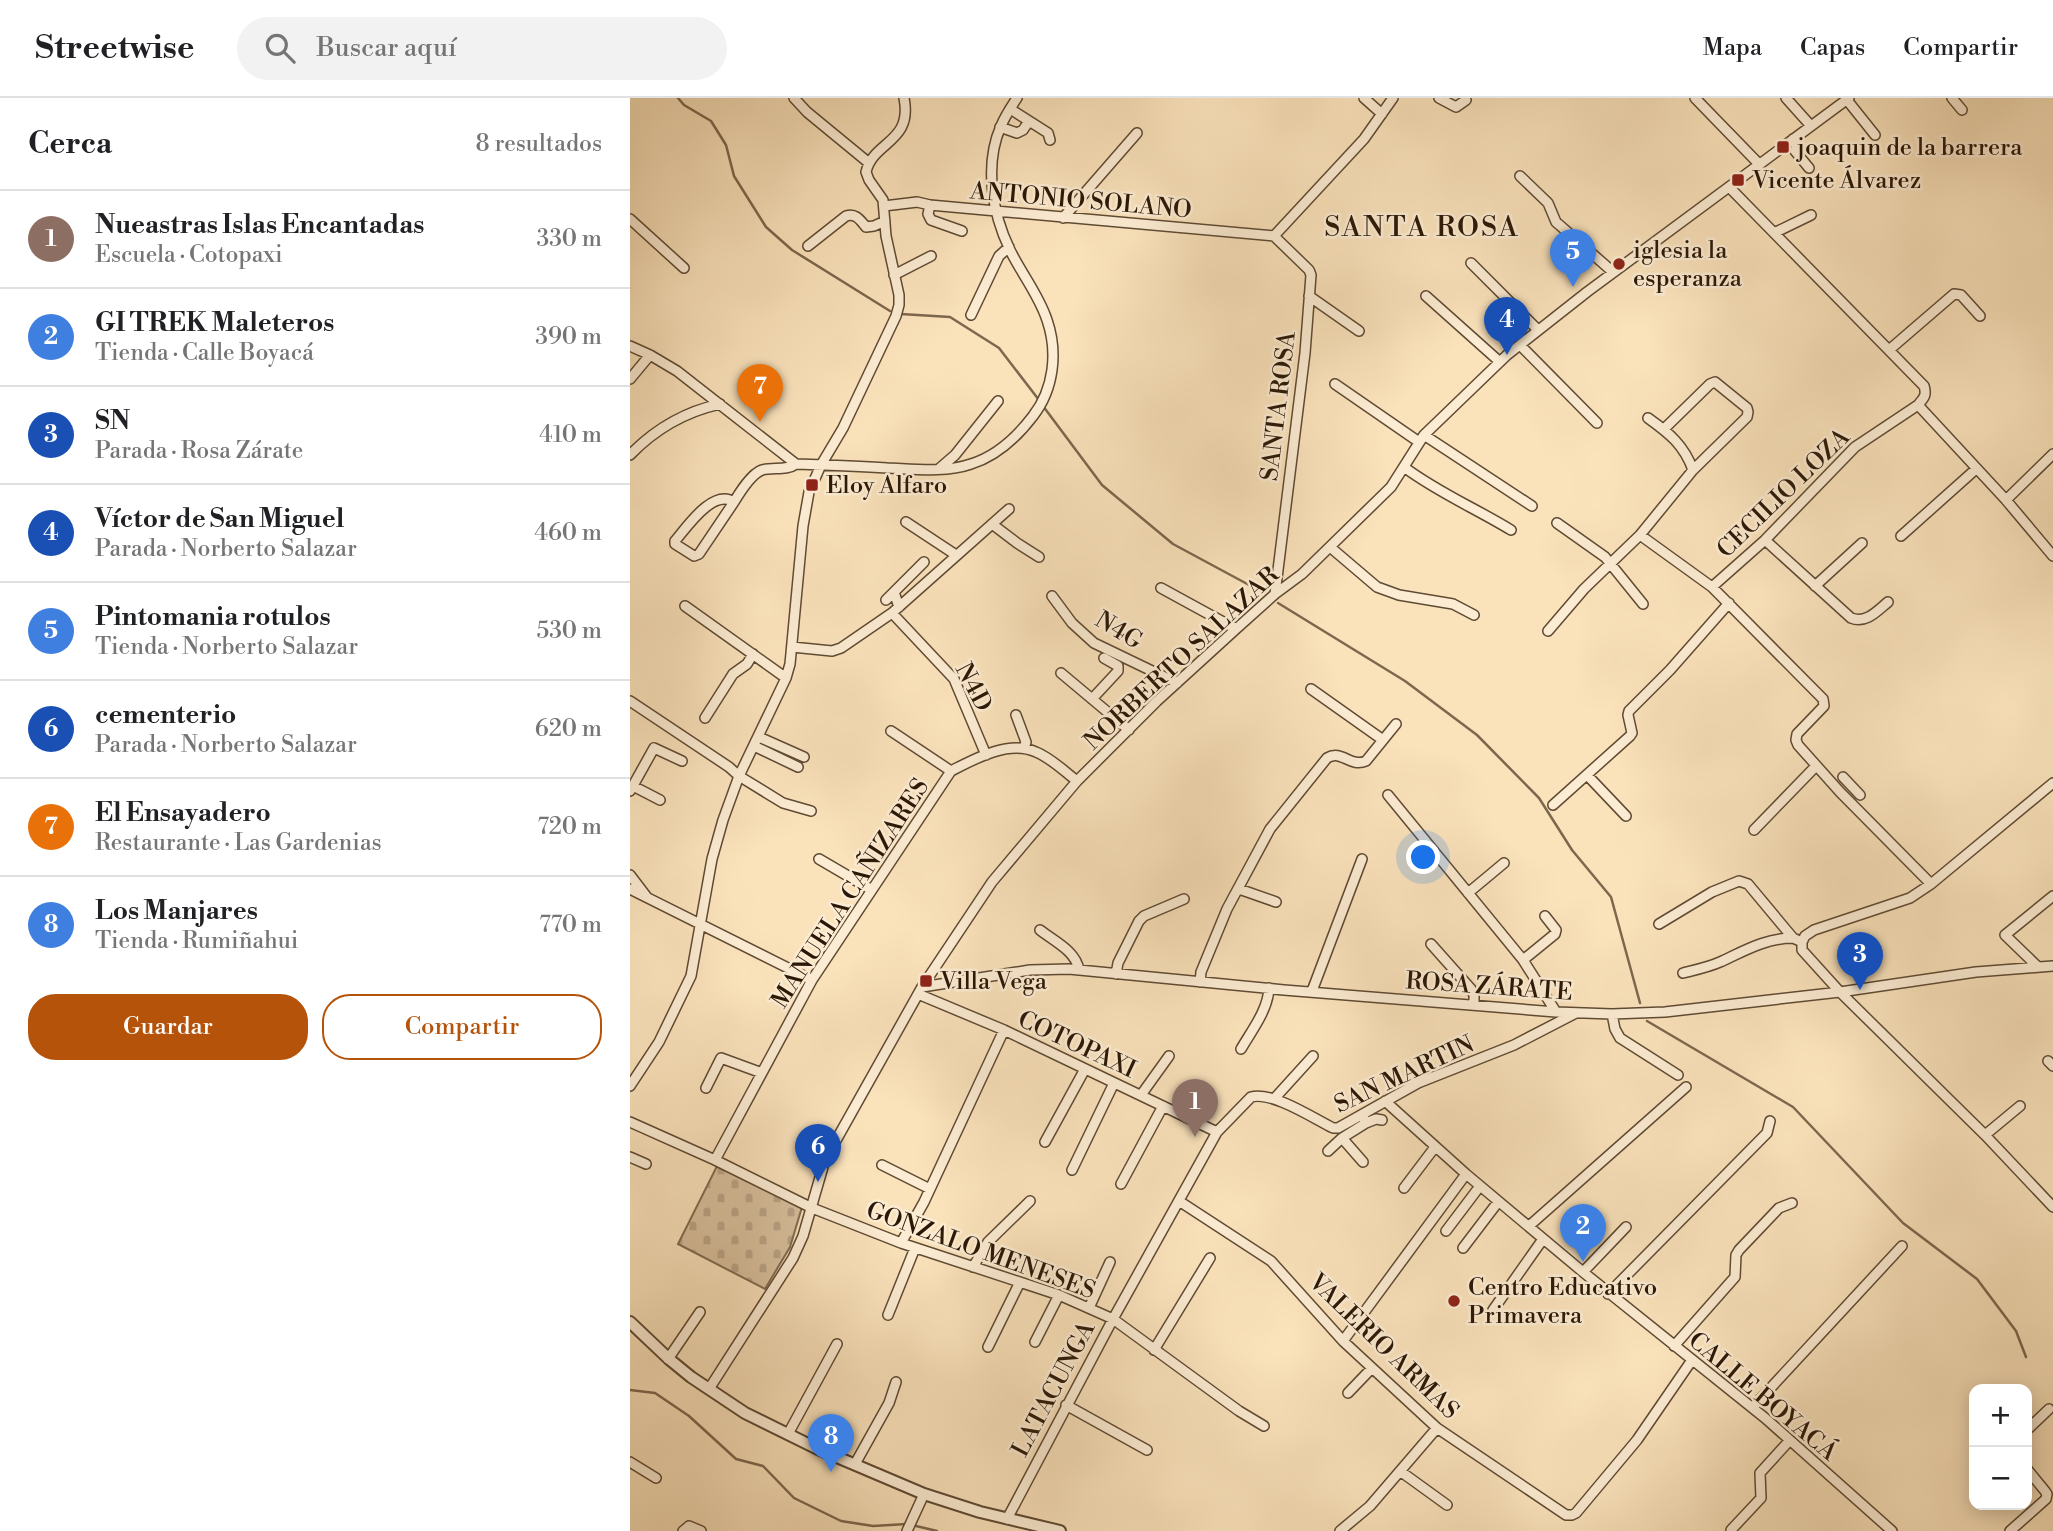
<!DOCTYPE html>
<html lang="es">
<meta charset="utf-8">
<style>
body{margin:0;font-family:"Libre Bodoni",serif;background:#f2f2f2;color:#202124}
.controls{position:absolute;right:21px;bottom:21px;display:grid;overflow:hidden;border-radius:14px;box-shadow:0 4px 18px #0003}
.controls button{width:63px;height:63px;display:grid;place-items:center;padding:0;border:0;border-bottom:2px solid #e0e0e0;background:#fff;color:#202124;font:35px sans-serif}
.you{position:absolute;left:794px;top:760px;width:24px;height:24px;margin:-18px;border:5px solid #fff;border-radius:50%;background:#1a73e8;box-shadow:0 0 0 10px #1a73e833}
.badge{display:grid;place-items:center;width:46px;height:46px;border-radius:50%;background:#b45309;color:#fff;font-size:23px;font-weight:700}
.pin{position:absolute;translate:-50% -58px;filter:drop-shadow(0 2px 4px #0008)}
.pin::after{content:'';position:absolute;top:37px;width:24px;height:21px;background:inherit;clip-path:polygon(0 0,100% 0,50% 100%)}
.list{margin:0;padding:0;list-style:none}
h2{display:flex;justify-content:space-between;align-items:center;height:91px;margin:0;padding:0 28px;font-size:30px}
h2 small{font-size:23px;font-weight:400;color:#757577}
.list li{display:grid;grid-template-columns:46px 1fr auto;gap:21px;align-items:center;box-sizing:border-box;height:98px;padding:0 28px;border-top:2px solid #e0e0e0}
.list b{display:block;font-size:26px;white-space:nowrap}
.list p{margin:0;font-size:23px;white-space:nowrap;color:#757577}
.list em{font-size:23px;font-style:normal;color:#757577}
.actions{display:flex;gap:14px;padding:21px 28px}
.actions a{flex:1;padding:16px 0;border:2px solid #b45309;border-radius:28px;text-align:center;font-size:24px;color:#b45309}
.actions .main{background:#b45309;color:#fff}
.icon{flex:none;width:38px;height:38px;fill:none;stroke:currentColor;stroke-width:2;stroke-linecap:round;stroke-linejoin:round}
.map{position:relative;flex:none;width:1423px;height:1433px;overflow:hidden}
header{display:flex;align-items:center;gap:42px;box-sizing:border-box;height:98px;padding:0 35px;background:#fff;border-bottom:2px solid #e0e0e0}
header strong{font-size:33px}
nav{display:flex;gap:38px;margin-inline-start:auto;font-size:24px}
.search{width:490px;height:63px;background:#f2f2f2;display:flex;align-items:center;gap:18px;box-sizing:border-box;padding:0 24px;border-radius:38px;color:#757577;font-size:26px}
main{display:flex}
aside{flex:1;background:#fff}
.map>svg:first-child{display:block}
.cemetery{fill:url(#cemetery-stones);stroke:#816b51;stroke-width:2}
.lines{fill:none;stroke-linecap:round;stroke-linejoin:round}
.stream{stroke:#7d674d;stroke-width:2.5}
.minor-casing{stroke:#5f4a33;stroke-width:12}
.tertiary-casing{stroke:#5f4a33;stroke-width:14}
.minor{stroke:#fcecd3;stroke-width:9}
.tertiary{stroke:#fcecd3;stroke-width:10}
.poi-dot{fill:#8f2418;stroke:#fcecd3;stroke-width:2.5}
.labels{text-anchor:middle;stroke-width:5;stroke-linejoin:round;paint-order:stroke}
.poi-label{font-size:24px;fill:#2b1706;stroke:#fcecd3;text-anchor:start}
.street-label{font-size:24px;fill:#2b1706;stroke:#fcecd3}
.quarter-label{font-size:28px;letter-spacing:2px;fill:#2b1706;stroke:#fcecd3}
</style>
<header>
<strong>Streetwise</strong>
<div class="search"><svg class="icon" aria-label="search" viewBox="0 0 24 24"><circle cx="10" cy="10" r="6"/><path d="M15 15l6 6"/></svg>Buscar aquí</div>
<nav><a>Mapa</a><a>Capas</a><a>Compartir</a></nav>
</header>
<main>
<aside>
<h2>Cerca<small>8 resultados</small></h2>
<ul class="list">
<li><span class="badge" style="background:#8d6e63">1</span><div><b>Nueastras Islas Encantadas</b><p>Escuela · Cotopaxi</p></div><em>330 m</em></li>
<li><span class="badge" style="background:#3f7fe0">2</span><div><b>GI TREK Maleteros</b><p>Tienda · Calle Boyacá</p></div><em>390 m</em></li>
<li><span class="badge" style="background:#1a4fb4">3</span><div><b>SN</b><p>Parada · Rosa Zárate</p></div><em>410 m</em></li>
<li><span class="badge" style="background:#1a4fb4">4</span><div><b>Víctor de San Miguel</b><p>Parada · Norberto Salazar</p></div><em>460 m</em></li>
<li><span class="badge" style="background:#3f7fe0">5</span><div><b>Pintomania rotulos</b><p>Tienda · Norberto Salazar</p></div><em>530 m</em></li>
<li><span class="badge" style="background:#1a4fb4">6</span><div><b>cementerio</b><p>Parada · Norberto Salazar</p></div><em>620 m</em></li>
<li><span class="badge" style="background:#e8710a">7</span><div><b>El Ensayadero</b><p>Restaurante · Las Gardenias</p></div><em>720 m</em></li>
<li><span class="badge" style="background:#3f7fe0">8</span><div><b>Los Manjares</b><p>Tienda · Rumiñahui</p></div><em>770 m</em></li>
</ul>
<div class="actions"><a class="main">Guardar</a><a>Compartir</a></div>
</aside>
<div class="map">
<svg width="1423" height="1433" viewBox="0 0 1423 1433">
<defs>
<pattern id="cemetery-stones" width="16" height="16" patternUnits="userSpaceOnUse" patternTransform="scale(1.75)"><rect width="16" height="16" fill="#d7bf9c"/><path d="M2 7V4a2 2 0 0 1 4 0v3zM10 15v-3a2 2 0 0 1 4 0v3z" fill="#b9a385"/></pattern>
</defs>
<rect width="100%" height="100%" fill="#fae2bb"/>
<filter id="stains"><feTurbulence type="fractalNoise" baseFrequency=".00286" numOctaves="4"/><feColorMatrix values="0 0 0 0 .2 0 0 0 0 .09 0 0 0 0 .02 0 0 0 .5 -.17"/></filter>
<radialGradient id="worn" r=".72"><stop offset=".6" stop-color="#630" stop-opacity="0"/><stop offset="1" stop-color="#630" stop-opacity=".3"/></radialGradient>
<!-- cemetery -->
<path class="cemetery" d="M87 1068 172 1109 160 1149 135 1191 48 1146Z"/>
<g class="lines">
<!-- stream -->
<path class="stream" d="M48 0 54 7 81 23 96 47 104 78 136 129 162 152 260 213
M271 216 320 219 369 250 409 302
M413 308 472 387 543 446 634 495
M648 505 775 583 847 637 909 700 942 752 981 799 1010 905
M1017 923 1163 1009 1273 1125 1347 1181 1386 1233 1396 1259
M0 1292 25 1295 59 1318 106 1361 133 1368 164 1400 211 1423 243 1428 277 1426
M286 1428 307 1433"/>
<!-- minor casing -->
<g class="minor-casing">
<path id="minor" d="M164 0 177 14 239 65
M734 0 752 16
M809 0 826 9 836 2
M1065 0 1129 66
M1156 0 1181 28
M1322 0 1332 12
M1217 2 1245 37
M385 14 418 35 420 42
M370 29 387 35 393 32 399 23
M1163 41 1167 46 1165 53 1179 70
M890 78 918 105 926 124 983 174
M300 107 298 116 301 122 332 133
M254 108 287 104 300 107 644 138
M433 120 507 35
M0 121 54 170
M1144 135 1181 117
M644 138 679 172 681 177 675 255 645 496
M644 138 734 41 763 0
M178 148 216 118C226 115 230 122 236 129L244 128 255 123
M841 165 908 232
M264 177 301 158
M679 198 729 233
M796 198 870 264
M341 217 369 158 379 149
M890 247 967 325
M0 248 20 257 47 273 166 366
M1259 252 1324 196 1331 197 1350 218
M0 281 20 257
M705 286 789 344
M1288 307 1376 402 1423 458
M1018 320C1039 335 1054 347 1063 372
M794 337 902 408
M0 357C25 331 54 314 90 306
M774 369C807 394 845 410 881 432
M310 370 325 357 368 303
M1376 402 1423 356
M104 404C83 390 57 429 45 443V446L64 458 69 456 104 404C110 394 121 376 132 372 144 369 156 373 166 366 197 367 227 368 257 370 284 371 315 375 341 366 367 358 387 339 403 318 424 291 428 254 417 222 409 197 391 175 380 152 362 115 354 66 371 28 375 18 381 9 387 0
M276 424 326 457
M927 425 975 459 1013 506
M362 426 387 445 409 459
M1010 437 1082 489 1193 601 1194 608 1167 636 1166 642 1168 647 1210 694 1301 786
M1271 438 1346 371
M1135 442 1221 520C1236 526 1247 513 1258 504
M700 449 747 489 769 497 823 506 844 517
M1185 488 1232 445
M1082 489 1135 442 1225 349 1288 307C1294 300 1297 297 1294 288L1099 89
M531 490 606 531
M422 498 442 525 464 545 547 585
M256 502 264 494
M55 508 156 580
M269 509 264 494 294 464
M262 515 324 581 356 657
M918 533 954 491 1010 437 1063 372 1117 319 1118 314 1117 310 1085 284 1080 286 1034 331
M162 549 202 553 211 550 262 515 379 411
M431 575 499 632
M681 591 753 642
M462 601 488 573V568L474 560
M0 603 99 669 109 678 153 705 181 713
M386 617 396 644 394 650
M75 620 103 576 117 566 123 556
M261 633 321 673
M129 639 174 659
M124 648 168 669
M957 677 996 718
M1213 679 1230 697
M3 688 30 702
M0 693 24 650 52 663
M758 697 893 862 926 914
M923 707 1000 638 1002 635 998 617 999 613 1040 572 1099 505
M1124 732 1186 668
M189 761 242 792
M0 777 16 798
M0 791 182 882
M609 791 646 804
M838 795 874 765
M1029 826 1082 794 1109 783 1118 786 1163 840 1172 844
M410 832C424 843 446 853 449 872
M1172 844V852L1210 894 1355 1037 1423 1109
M1172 844 1175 838 1184 832 1280 800 1301 786 1423 685
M801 846 841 891 844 897V907
M893 862 925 836 926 832 915 818
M1407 868 1375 837 1423 798
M1053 875C1065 872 1079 869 1090 864 1114 853 1136 840 1163 840
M486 876 488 865 509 823 514 818 554 801
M570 884 571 874 597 811 640 731 697 660C712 651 720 670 736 663L766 626
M292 889 400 872 439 871 654 892 926 914 982 916 1035 914 1210 894 1346 874 1423 868
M682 893 732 761
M288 896 374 932 587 1034
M982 916 985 931 990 940 1048 977
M611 951C622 932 638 912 639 890
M1418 963 1423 968
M0 988 29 944 61 878 82 761 93 722 109 678 156 580 160 566 173 428 179 394 191 367 213 330 266 218 269 207V197L256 138 253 102 239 82 236 74C243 43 283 45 274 0
M76 990 91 960 132 975
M511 997 539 958
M644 1001 683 958
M755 1003 836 1076 953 1174 1135 1320 1262 1433
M732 1017 736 1025 712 1040 733 1064
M0 1024 85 1062 182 1110 271 1145 429 1197 483 1221 609 1313 634 1328
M736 1025 746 1021 752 1022
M1355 1037 1390 1008
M415 1044 455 971
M698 1053 712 1040
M0 1059 16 1066
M85 1062 182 882 321 673C346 660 379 642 406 654 421 660 434 673 447 683
M252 1067 300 1091
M442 1072 484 985
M491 1086 533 1008
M774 1090 805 1049
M549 1103 641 1163 713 1243 807 1330 936 1417H942L946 1415 1007 1342 1062 1262
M899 1128 1056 989
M816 1133 850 1088
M271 1145 294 1104 374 932
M833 1150 868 1104
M343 1169 358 1144 400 1103
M953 1174 996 1129
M978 1196 1137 1035 1140 1023
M459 1210 480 1164
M863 1212 913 1141
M258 1217 285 1150
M713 1243 836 1076
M405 1244 429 1197
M1044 1248 1105 1179 1106 1157 1109 1152 1149 1110 1162 1105
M358 1249 390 1184
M524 1252 580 1160
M38 1261 70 1214
M79 1291 163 1160 173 1138 195 1062 292 889 362 784 447 683 527 603 606 531 645 496 672 476 761 389 794 337 877 257 957 194 1219 0
M718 1295 742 1270
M436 1307 517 1352
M1123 1309 1272 1148
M1397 1332 1419 1311
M158 1336 207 1246
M0 1364 26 1380
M225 1366 259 1305 266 1284
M770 1373 817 1407
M377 1421 483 1221 587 1034 621 999C642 993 683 1020 703 1030H708L788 985 884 947 946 915
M1101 1432 1131 1400 1130 1375 1160 1342
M53 1433 59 1428 71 1433
M277 1433 294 1396
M710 1433 740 1408 807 1330
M1380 1433 1416 1401 1417 1396 1415 1393 1397 1371"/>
</g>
<!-- tertiary casing -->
<g class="tertiary-casing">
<path id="tertiary" d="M0 1224 39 1261 61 1279 115 1315 188 1351 294 1396 350 1414 430 1433"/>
</g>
<!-- minor -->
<use href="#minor" class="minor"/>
<!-- tertiary -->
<use href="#tertiary" class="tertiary"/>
</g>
<!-- markers -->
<g class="poi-dot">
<rect x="1146" y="42" width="14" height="14" rx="3.5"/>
<rect x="1101" y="75" width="14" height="14" rx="3.5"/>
<circle cx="989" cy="166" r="7"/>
<rect x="175" y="380" width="14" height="14" rx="3.5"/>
<rect x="289" y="876" width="14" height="14" rx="3.5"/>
<circle cx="824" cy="1203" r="7"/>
</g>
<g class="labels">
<!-- poi labels -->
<g class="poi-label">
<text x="1167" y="57">joaquin de la barrera</text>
<text x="1122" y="90">Vicente Álvarez</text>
<text x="1003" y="160">iglesia la<tspan x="1003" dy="28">esperanza</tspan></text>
<text x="196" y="395">Eloy Alfaro</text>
<text x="310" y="891">Villa Vega</text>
<text x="838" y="1197">Centro Educativo<tspan x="838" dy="28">Primavera</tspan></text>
</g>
<!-- street labels -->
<g class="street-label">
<text transform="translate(451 102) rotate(5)" y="8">ANTONIO SOLANO</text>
<text transform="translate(648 308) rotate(-83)" y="8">SANTA ROSA</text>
<text transform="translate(1153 395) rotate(-44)" y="8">CECILIO LOZA</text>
<text transform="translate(489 532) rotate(31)" y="8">N4G</text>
<text transform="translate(551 560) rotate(-43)" y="8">NORBERTO SALAZAR</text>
<text transform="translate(344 589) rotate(62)" y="8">N4D</text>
<text transform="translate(220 795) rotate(-57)" y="8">MANUELA CAÑIZARES</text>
<text transform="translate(859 888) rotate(4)" y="8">ROSA ZÁRATE</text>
<text transform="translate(447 946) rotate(25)" y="8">COTOPAXI</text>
<text transform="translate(774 976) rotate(-25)" y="8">SAN MARTIN</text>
<text transform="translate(351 1152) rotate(20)" y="8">GONZALO MENESES</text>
<text transform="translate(754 1248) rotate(44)" y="8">VALERIO ARMAS</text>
<text transform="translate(423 1291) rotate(-62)" y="8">LATACUNGA</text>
<text transform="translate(1133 1298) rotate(40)" y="8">CALLE BOYACÁ</text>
</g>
<!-- quarter labels -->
<g class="quarter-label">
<text x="792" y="138">SANTA ROSA</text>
</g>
</g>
<rect width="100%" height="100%" filter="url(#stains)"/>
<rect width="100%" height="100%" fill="url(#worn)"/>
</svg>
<div class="controls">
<button>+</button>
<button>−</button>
</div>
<div class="you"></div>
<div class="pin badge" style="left:565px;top:1039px;background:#8d6e63">1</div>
<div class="pin badge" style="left:953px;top:1164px;background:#3f7fe0">2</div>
<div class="pin badge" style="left:1230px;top:892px;background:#1a4fb4">3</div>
<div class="pin badge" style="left:877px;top:257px;background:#1a4fb4">4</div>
<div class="pin badge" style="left:943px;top:189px;background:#3f7fe0">5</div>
<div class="pin badge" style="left:188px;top:1084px;background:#1a4fb4">6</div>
<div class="pin badge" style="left:130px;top:324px;background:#e8710a">7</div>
<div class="pin badge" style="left:201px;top:1374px;background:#3f7fe0">8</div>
</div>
</main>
